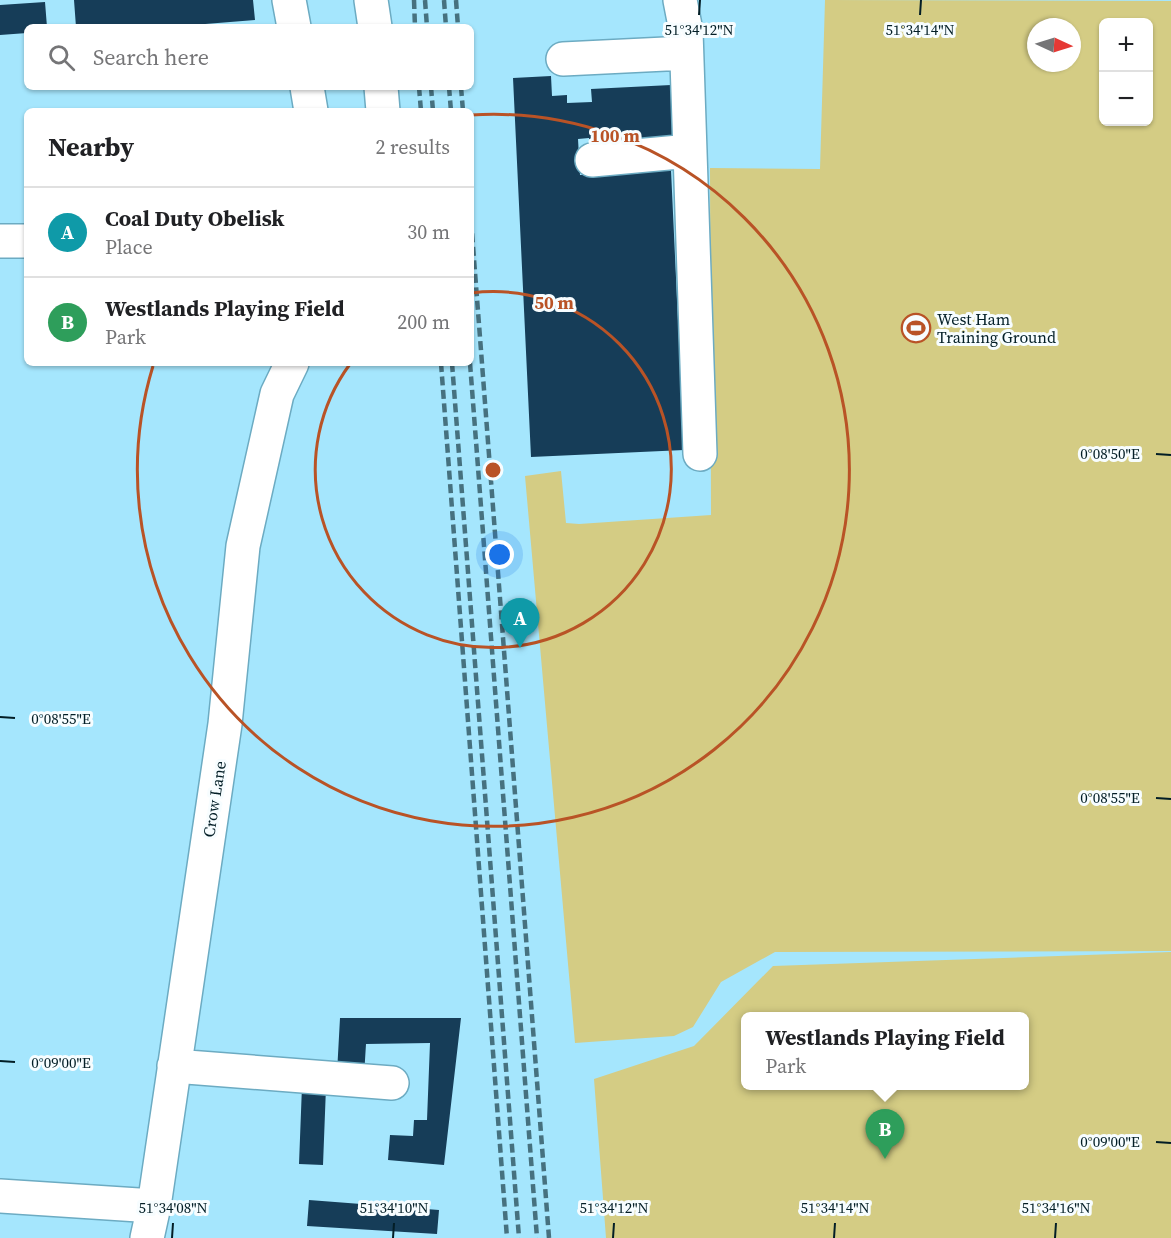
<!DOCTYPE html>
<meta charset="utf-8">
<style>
body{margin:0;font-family:"Source Serif 4",serif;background:#f6f6f6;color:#202124}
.controls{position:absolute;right:18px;top:18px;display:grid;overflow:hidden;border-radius:9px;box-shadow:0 2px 4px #0004}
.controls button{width:54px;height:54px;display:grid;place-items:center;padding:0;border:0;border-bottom:2px solid #e0e0e0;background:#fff;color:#202124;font:30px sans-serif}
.compass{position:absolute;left:1027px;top:18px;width:54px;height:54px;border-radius:50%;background:#fff;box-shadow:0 2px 4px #0004;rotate:94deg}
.you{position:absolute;left:500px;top:555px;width:21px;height:21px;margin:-15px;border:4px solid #fff;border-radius:50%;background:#1a73e8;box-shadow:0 0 0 9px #1a73e833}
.badge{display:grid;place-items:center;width:39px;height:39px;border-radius:50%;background:#2563eb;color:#fff;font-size:20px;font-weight:700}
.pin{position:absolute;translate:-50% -50px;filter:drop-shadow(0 2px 3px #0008)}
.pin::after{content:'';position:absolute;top:32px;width:21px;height:18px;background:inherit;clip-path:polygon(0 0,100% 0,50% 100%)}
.popup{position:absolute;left:741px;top:1012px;width:288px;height:78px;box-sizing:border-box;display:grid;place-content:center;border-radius:9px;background:#fff;filter:drop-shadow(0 2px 4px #0005);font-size:20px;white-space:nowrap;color:#757577}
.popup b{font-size:22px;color:#202124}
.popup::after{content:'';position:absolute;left:50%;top:100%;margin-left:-12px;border:12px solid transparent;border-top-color:#fff}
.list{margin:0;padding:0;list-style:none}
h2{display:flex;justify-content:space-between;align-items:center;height:78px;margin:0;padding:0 24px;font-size:26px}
h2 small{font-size:20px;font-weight:400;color:#757577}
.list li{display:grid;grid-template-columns:39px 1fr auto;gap:18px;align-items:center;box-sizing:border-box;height:90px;padding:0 24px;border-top:2px solid #e0e0e0}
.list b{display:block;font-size:22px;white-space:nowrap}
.list p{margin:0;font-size:20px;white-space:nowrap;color:#757577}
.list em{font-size:20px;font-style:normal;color:#757577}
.icon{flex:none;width:33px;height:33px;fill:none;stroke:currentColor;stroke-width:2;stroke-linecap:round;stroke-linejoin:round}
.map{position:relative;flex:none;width:1171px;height:1238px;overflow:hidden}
.search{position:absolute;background:#fff;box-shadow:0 2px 4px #0004;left:24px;top:24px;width:450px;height:66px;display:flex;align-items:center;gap:15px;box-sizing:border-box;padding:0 21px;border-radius:9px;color:#757577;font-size:22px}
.panel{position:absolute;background:#fff;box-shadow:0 2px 4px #0004;left:24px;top:108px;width:450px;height:258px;border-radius:9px}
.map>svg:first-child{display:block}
.green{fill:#d4cc84;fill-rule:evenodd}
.building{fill:#163d58}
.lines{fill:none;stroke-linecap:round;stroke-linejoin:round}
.minor-casing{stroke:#6cabc2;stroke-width:36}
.minor{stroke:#fff;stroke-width:33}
.rail{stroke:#46717f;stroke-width:4.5;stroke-dasharray:9 4.5;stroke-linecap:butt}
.ticks{fill:none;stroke:#031e26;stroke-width:2}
.ring{fill:none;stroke:#b95326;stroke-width:3}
.labels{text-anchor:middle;stroke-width:6;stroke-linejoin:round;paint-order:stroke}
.poi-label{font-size:16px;fill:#031e26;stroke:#f7fdff;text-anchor:start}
.street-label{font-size:16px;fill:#031e26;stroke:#f7fdff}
.ticks-label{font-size:15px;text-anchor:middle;fill:#031e26;stroke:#f7fdff;stroke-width:6;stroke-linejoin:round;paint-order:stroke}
.centre{fill:#b95326;stroke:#f7fdff;stroke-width:3}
.ring-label{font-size:18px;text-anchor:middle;font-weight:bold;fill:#b95326;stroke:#f7fdff;stroke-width:6;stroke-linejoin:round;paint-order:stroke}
</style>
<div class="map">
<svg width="1171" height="1238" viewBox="0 0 1171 1238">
<rect width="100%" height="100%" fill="#a5e6fd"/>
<!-- green -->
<path class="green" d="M825 0 1171 1V951L775 952 721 982 693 1027 674 1036 575 1043 525 476 561 471 566 523 579 524 711 515 710 168 820 169ZM1104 22H1148V122H1104ZM1036 27H1072V63H1036Z
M1171 952V1238H606L594 1079 694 1046 773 966ZM1024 1016V1086H746V1016Z"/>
<!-- building -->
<path class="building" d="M74 0H253L255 20 168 27H76Z
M45 2 47 27H27V33L0 35V5Z
M551 76 552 96 567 95V103L592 102 591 89 671 85 674 140 589 149V138L578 139 580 175 671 170 684 450 531 457 513 78Z
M340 1018H461L444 1165 388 1160 390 1135 413 1136 414 1120H427L430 1043 366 1044 364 1076 337 1073Z
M302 1086 326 1087 323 1165 299 1164Z
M309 1200 439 1210 437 1234 307 1226Z"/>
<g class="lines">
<!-- minor casing -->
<g class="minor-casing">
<path id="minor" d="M289 0 294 27
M371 0 375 27
M680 0 686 31 700 454
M563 59 686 53
M307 87 311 111
M381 87 383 111
M592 160 690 151
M0 241H27
M174 1066 392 1083
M0 1196 154 1206
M147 1238 154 1206 225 724 243 546 277 394 292 363"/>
</g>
<!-- minor -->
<use href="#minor" class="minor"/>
<!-- rail -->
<path class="rail" d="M414 0 415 27
M425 0 427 27
M444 0 446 27
M456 0 458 27
M419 87 421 111
M431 87 433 111
M449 87 451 111
M461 87 463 111
M471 220 549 1238
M441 363 507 1238
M452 363 519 1238
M470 363 537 1238"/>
</g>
<!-- ticks -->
<path class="ticks" d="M699 15 700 0M920 15 921 0M1156 454 1171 455M0 717 15 718M1156 798 1171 799M0 1061 15 1062M1156 1142 1171 1143M172 1238 173 1223M393 1238 394 1223M613 1238 614 1223M834 1238 835 1223M1055 1238 1056 1223"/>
<!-- distance rings -->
<g class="ring">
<path d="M471 293A178 178 0 1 1 350 364"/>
<path d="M471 115A356 356 0 1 1 153 366"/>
</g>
<!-- icons -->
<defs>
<g id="stadium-ring" transform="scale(1.5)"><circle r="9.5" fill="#f7fdff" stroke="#b95326" stroke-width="1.5"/><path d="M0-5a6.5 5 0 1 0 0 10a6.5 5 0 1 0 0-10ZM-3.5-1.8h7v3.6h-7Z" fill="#b95326"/></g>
</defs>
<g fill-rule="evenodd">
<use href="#stadium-ring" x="916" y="328"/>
</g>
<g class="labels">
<!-- poi labels -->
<g class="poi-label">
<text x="937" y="325">West Ham<tspan x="937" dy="18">Training Ground</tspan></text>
</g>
<!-- street labels -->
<g class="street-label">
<text transform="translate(214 799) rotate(-81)" y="6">Crow Lane</text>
</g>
</g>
<g class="ticks-label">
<text x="699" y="35">51°34'12"N</text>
<text x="920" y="35">51°34'14"N</text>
<text x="1110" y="459">0°08'50"E</text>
<text x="61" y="724">0°08'55"E</text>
<text x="1110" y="803">0°08'55"E</text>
<text x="61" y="1068">0°09'00"E</text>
<text x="1110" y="1147">0°09'00"E</text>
<text x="173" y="1213">51°34'08"N</text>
<text x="394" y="1213">51°34'10"N</text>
<text x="614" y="1213">51°34'12"N</text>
<text x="835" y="1213">51°34'14"N</text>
<text x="1056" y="1213">51°34'16"N</text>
</g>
<circle cx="493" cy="470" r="9" class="centre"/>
<g class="ring-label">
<text x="615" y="142">100 m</text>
<text x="554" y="309">50 m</text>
</g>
</svg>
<div class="controls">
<button>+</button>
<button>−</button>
</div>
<svg class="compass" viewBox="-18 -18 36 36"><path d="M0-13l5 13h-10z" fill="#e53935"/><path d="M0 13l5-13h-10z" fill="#757577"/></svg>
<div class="you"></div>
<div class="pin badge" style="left:520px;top:648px;background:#0f9aa8">A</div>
<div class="pin badge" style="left:885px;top:1159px;background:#2e9e5b">B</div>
<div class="popup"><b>Westlands Playing Field</b>Park</div>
<div class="search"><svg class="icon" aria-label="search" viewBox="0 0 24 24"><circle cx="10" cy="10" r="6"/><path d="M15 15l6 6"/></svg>Search here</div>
<section class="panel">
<h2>Nearby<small>2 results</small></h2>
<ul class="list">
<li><span class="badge" style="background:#0f9aa8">A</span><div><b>Coal Duty Obelisk</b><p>Place</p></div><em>30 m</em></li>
<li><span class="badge" style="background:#2e9e5b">B</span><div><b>Westlands Playing Field</b><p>Park</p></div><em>200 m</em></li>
</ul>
</section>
</div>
